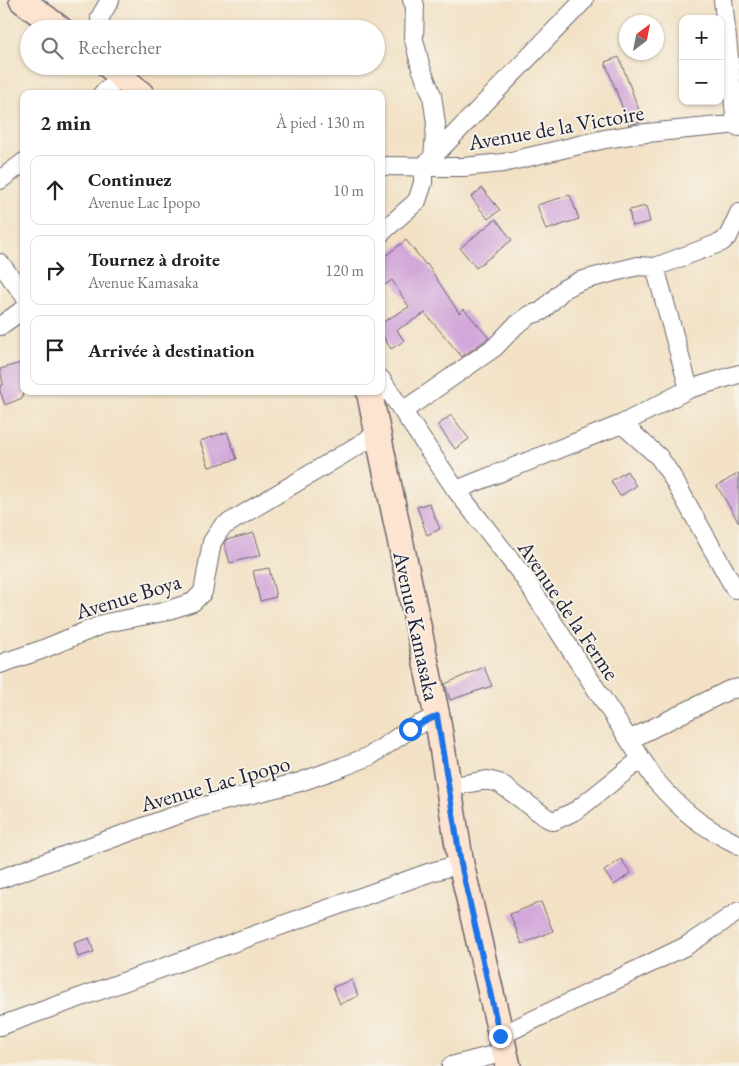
<!DOCTYPE html>
<html lang="fr">
<meta charset="utf-8">
<style>
body{margin:0;font-family:"EB Garamond",serif;background:#f2f2f2;color:#222}
.controls{position:absolute;right:15px;top:15px;display:grid;overflow:hidden;border-radius:10px;box-shadow:0 1px 4px #0004}
.controls button{width:45px;height:45px;display:grid;place-items:center;padding:0;border:0;border-bottom:1px solid #e0e0e0;background:#fff;color:#222;font:25px sans-serif}
.compass{position:absolute;left:619px;top:15px;width:45px;height:45px;border-radius:50%;background:#fff;box-shadow:0 1px 4px #0004;rotate:32deg}
.stop{position:absolute;width:15px;height:15px;margin:-11px;border:4px solid #1a73e8;border-radius:50%;background:#fff}
.stop.end{background:#1a73e8;border-color:#fff;box-shadow:0 1px 5px #0008}
.list{margin:0;padding:0;list-style:none}
h2{display:flex;justify-content:space-between;align-items:center;height:65px;margin:0;padding:0 20px;font-size:21px}
h2 small{font-size:16px;font-weight:400;color:#767676}
.list li{display:grid;grid-template-columns:32px 1fr auto;gap:15px;align-items:center;box-sizing:border-box;height:70px;margin:0 10px 10px;padding:0 10px;border:1px solid #e0e0e0;border-radius:10px}
.list b{display:block;font-size:19px;white-space:nowrap}
.list p{margin:0;font-size:16px;white-space:nowrap;color:#767676}
.list em{font-size:16px;font-style:normal;color:#767676}
.icon{flex:none;width:28px;height:28px;fill:none;stroke:currentColor;stroke-width:2;stroke-linecap:round;stroke-linejoin:round}
.map{position:relative;flex:none;width:739px;height:1066px;overflow:hidden}
.search{position:absolute;background:#fff;box-shadow:0 1px 4px #0004;left:20px;top:20px;width:365px;height:55px;display:flex;align-items:center;gap:12px;box-sizing:border-box;padding:0 18px;border-radius:28px;color:#767676;font-size:19px}
.panel{position:absolute;background:#fff;box-shadow:0 1px 4px #0004;left:20px;top:90px;width:365px;height:305px;border-radius:10px}
.map>svg:first-child{display:block}
.building{fill:#d2a7da}
.lines{fill:none;stroke-linecap:round;stroke-linejoin:round}
.street-casing{stroke:#6b656b;stroke-width:20}
.secondary-casing{stroke:#6b656b;stroke-width:28}
.street{stroke:#fff;stroke-width:18}
.secondary{stroke:#fde4d0;stroke-width:25}
.route{stroke:#1a73e8;stroke-width:6}
.labels{text-anchor:middle;stroke-width:4;stroke-linejoin:round;paint-order:stroke}
.street-label{font-size:22px;fill:#22223b;stroke:#f7f3e8}
</style>
<div class="map">
<svg width="739" height="1066" viewBox="0 0 739 1066">
<rect width="100%" height="100%" fill="#f7f3e8"/>
<filter id="ink" filterUnits="userSpaceOnUse"><feTurbulence type="fractalNoise" baseFrequency=".02" numOctaves="2"/><feDisplacementMap in="SourceGraphic" scale="10" xChannelSelector="R" yChannelSelector="G"/><feConvolveMatrix kernelMatrix="1 2 1 2 8 2 1 2 1" color-interpolation-filters="sRGB"/></filter>
<filter id="wash" filterUnits="userSpaceOnUse"><feTurbulence type="fractalNoise" baseFrequency=".0096" numOctaves="4" result="noise"/><feDisplacementMap in="SourceGraphic" scale="20" xChannelSelector="R" yChannelSelector="G"/><feGaussianBlur stdDeviation="1.12" result="paint"/><feColorMatrix in="noise" values="0 0 0 0 0 0 0 0 0 0 0 0 0 0 0 0 0 1.4 0 .05"/><feComposite in="paint" operator="in"/></filter>
<g filter="url(#wash)">
<rect width="100%" height="100%" fill="#f2e1c5"/>
<g id="blocks">
<!-- building -->
<path class="building" d="M619 57 643 121 629 125 605 62Z
M482 188 500 210 488 219 471 197Z
M570 195 579 219 546 230 537 205Z
M646 206 650 222 632 226 629 210Z
M496 219 512 240 476 268 460 248Z
M406 240 426 265 427 264 459 313 464 309 489 338 462 357 425 313 397 330 404 341 391 349 381 333V323L409 307 392 280 381 288V259Z
M24 362V394H22V398L5 405 0 391V386L3 385 0 369Z
M451 415 469 439 455 449 438 425Z
M227 432 237 459 209 467 200 441Z
M627 471 636 486 620 496 611 481Z
M739 473V523L717 486Z
M429 503 440 529 427 535 417 507Z
M254 533 261 555 230 563 224 543 226 540Z
M269 568 276 597 260 601 253 571Z
M484 667 492 686 450 700 445 684Z
M621 859 631 873 614 885 604 871Z
M541 902 553 931 522 944 510 914Z
M89 938 94 952 78 957 74 943Z
M352 980 358 996 340 1004 333 987Z"/>
</g>
</g>
<g filter="url(#ink)">
<use href="#blocks" fill-opacity="0" stroke="#6b656b" stroke-width="1"/>
<g class="lines">
<!-- street casing -->
<g class="street-casing">
<path id="street" d="M412 0 415 5 414 40 421 68 432 95 436 124 433 157
M723 0 736 125 739 127
M101 29 100 17 110 0
M102 94 122 76
M381 166 464 167 503 163 605 139 637 134 739 124
M0 180 24 162
M381 233 417 201 423 183V167L584 0
M0 263 24 295
M655 267 689 389
M0 326 24 309
M381 379 456 490 523 576 655 780C683 812 700 826 739 845
M403 411 495 347 515 326 530 315 542 311 564 289 580 281 614 272 638 266 655 267 722 242 729 235 739 213
M622 424 659 457 671 475 735 589
M456 490 622 424 689 389 739 374
M0 664 41 650 106 623 163 612 193 602 203 592 212 542 222 527 377 434
M629 740 729 690 739 688
M448 787 487 780 499 783 547 818 554 821 577 810 641 759
M0 879 196 808 300 782 342 767 370 756 410 729 437 716
M0 1026 431 872 461 864
M500 1036 686 946 739 911
M451 1066 505 1052"/>
</g>
<!-- secondary casing -->
<g class="secondary-casing">
<path id="secondary" d="M22 0 60 29
M109 66 141 94
M369 391 437 716 461 864 508 1066"/>
</g>
<!-- street -->
<use href="#street" class="street"/>
<!-- secondary -->
<use href="#secondary" class="secondary"/>
</g>
</g>
<g class="lines" filter="url(#ink)">
<!-- route -->
<path class="route" d="M410 729 437 716 461 864 500 1036"/>
</g>
<g class="labels">
<!-- street labels -->
<g class="street-label">
<text transform="translate(556 127) rotate(-10)" y="8">Avenue de la Victoire</text>
<text transform="translate(128 596) rotate(-17)" y="8">Avenue Boya</text>
<text transform="translate(569 610) rotate(56)" y="8">Avenue de la Ferme</text>
<text transform="translate(417 626) rotate(78)" y="8">Avenue Kamasaka</text>
<text transform="translate(215 783) rotate(-16)" y="8">Avenue Lac Ipopo</text>
</g>
</g>
</svg>
<div class="controls">
<button>+</button>
<button>−</button>
</div>
<svg class="compass" viewBox="-18 -18 36 36"><path d="M0-13l5 13h-10z" fill="#e53935"/><path d="M0 13l5-13h-10z" fill="#767676"/></svg>
<div class="stop" style="left:410px;top:729px"></div>
<div class="stop end" style="left:500px;top:1036px"></div>
<div class="search"><svg class="icon" aria-label="search" viewBox="0 0 24 24"><circle cx="10" cy="10" r="6"/><path d="M15 15l6 6"/></svg>Rechercher</div>
<section class="panel">
<h2>2 min<small>À pied · 130 m</small></h2>
<ul class="list">
<li><svg class="icon" aria-label="ahead" viewBox="0 0 24 24"><path d="M12 20V5M6 11l6-6 6 6"/></svg><div><b>Continuez</b><p>Avenue Lac Ipopo</p></div><em>10 m</em></li>
<li><svg class="icon" aria-label="right" viewBox="0 0 24 24"><path d="M7 20v-9h11M14 6l5 5-5 5"/></svg><div><b>Tournez à droite</b><p>Avenue Kamasaka</p></div><em>120 m</em></li>
<li><svg class="icon" aria-label="arrive" viewBox="0 0 24 24"><path d="M6 21V4h12l-3 4 3 4H6"/></svg><div><b>Arrivée à destination</b></div></li>
</ul>
</section>
</div>
